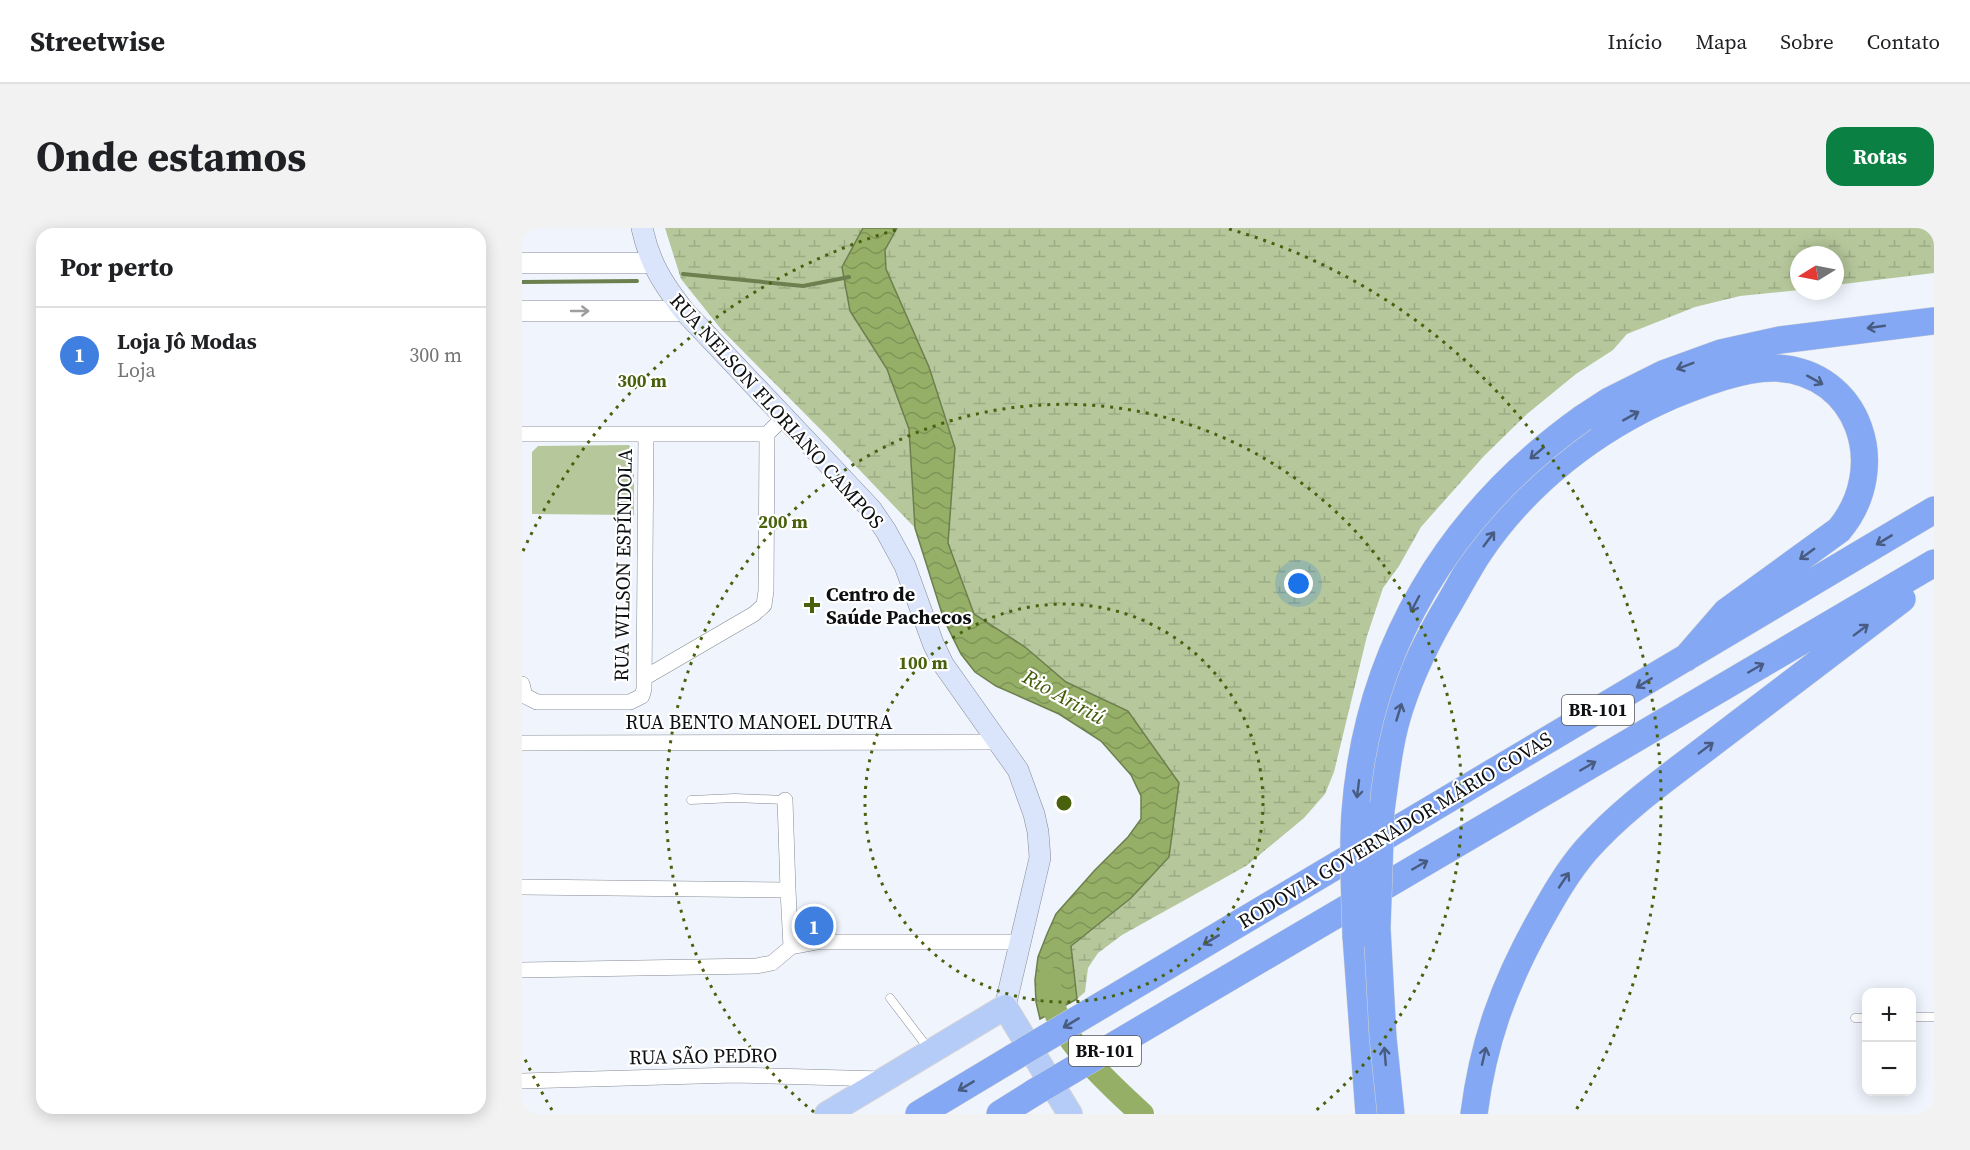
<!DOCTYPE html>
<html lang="pt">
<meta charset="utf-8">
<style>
body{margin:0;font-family:"Source Serif 4",serif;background:#f2f2f2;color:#202124}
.controls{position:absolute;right:18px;bottom:18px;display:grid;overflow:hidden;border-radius:12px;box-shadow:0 3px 15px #0003}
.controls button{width:54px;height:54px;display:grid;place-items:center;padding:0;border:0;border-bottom:2px solid #e0e0e0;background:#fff;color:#202124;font:30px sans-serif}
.compass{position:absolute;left:1268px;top:18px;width:54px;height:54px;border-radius:50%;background:#fff;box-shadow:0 3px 15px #0003;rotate:260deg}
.you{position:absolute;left:777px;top:356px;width:21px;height:21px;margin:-15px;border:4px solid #fff;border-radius:50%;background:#1a73e8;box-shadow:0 0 0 9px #1a73e833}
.badge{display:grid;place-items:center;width:39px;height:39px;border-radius:50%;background:#0b8043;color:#fff;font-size:20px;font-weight:700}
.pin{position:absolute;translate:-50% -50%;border:3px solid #fff;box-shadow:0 2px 6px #0006}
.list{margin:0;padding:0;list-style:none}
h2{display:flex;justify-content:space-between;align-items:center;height:78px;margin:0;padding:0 24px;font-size:26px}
h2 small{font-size:20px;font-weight:400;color:#757577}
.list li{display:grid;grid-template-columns:39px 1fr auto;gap:18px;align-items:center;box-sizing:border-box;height:96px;padding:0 24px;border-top:2px solid #e0e0e0}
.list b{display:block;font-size:22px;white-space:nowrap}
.list p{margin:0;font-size:20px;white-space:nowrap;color:#757577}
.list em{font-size:20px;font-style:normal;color:#757577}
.map{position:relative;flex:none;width:1412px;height:886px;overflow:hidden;border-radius:18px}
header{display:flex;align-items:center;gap:36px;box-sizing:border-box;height:84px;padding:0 30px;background:#fff;border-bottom:2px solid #e0e0e0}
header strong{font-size:28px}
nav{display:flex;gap:33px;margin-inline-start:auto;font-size:21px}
.intro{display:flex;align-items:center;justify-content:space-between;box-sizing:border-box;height:144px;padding:0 36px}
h1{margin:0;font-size:42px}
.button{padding:15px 27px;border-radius:18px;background:#0b8043;color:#fff;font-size:21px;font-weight:700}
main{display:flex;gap:36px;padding:0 36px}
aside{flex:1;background:#fff;border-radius:18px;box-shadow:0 3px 15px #0003}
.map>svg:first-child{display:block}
.wetland{fill:url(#wetland-marsh)}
.pitch{fill:#b6c89b}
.water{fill:url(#water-waves);stroke:#6c7f4e;stroke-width:1.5}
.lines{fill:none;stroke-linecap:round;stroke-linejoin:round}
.stream{stroke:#6c7f4e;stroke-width:4}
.river{stroke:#95af67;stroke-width:24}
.service-casing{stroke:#858a94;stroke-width:9}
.minor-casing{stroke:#858a94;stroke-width:16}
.tertiary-casing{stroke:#858a94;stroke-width:21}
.secondary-casing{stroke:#858a94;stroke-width:22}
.primary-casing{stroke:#d3d4d4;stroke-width:26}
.motorway-casing{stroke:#d3d4d4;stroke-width:28}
.service{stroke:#fff;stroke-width:8}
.minor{stroke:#fff;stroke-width:15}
.tertiary{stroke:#fff;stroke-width:20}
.secondary{stroke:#dae5fb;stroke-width:21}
.primary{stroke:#b5cbf8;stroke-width:24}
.motorway{stroke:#84a8f3;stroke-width:27}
.motorway-bridge-casing{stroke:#d3d4d4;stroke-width:28;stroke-linecap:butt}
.motorway-bridge{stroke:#84a8f3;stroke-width:27}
.oneway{stroke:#9e9fa0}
.oneway2{stroke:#485c82}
.ring{fill:none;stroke:#49610d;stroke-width:3;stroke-dasharray:3 6}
.poi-dot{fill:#49610d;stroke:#fff;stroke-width:2}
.labels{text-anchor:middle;stroke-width:4.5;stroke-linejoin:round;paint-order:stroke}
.shield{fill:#fff;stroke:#565759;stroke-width:1.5}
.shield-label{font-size:18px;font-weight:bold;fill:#0d0f12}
.street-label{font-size:20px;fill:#0d0f12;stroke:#fff}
.poi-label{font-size:20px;font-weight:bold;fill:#0d0f12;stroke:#fff;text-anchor:start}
.water-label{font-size:21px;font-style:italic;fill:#425906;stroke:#fff}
.centre{fill:#49610d;stroke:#fff;stroke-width:3}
.ring-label{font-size:18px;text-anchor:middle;font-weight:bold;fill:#49610d;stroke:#fff;stroke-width:4.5;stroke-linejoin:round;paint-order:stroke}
</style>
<header>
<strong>Streetwise</strong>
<nav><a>Início</a><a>Mapa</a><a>Sobre</a><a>Contato</a></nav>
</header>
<div class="intro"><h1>Onde estamos</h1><a class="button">Rotas</a></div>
<main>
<aside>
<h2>Por perto<small></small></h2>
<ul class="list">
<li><span class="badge" style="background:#3f7fe0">1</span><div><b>Loja Jô Modas</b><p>Loja</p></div><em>300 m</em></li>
</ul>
</aside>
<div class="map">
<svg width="1412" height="886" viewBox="0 0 1412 886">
<defs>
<pattern id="wetland-marsh" width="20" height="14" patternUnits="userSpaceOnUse" patternTransform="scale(1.5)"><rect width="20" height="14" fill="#b6c89b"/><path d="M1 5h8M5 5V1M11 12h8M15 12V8" fill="none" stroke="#9bab84"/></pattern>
<pattern id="water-waves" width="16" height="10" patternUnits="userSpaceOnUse" patternTransform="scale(1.5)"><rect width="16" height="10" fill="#95af67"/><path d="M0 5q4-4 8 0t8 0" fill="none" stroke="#7f9558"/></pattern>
</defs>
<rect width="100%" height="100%" fill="#f0f5fd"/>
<!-- wetland -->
<path class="wetland" d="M143 0H341L320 39 328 83 365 141 387 201 393 300 307 210 199 101 159 51Z
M375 0H1412V45L1313 57V27H1277V62L1218 68 1173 79 1105 106 1091 122 1054 146 1005 186 962 228 899 299 877 338 861 360 845 408 812 544 803 566 782 590 724 638 600 707 576 725 566 740 563 764 555 771 548 718 609 670 647 629 606 483 544 454 503 419 452 386 426 315 433 220 407 139 364 41 363 22Z"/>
<!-- pitch -->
<path class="pitch" d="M107 217 112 224V287L10 286V224L16 218Z"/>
<!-- water -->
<path class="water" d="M341 0H375L363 22 364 41 407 139 433 220 426 315 452 386 503 419 544 454 606 483 657 555 647 629 609 670 549 718 555 771 518 791 514 774 513 752 516 729 525 706 534 686 572 643 606 609 619 591V568L609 547 579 513 537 486 474 458 453 444 439 426 422 392 393 300 387 201 365 141 328 83 320 39Z"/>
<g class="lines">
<!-- stream -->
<path class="stream" d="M161 46 281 58 327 49
M0 54 115 53"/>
<!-- river -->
<path class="river" d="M527 751C525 802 585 854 620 886"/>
<!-- service casing -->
<g class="service-casing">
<path id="service" d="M169 572 213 570 263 572
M368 770 406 820
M1390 789H1412
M1333 790H1344"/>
</g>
<!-- minor casing -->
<g class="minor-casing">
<path id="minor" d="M0 206H245L262 189
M122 450 232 386 242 377 244 363 245 206
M0 456 3 468 15 474H108L120 468 122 461 124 206
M0 515 474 514
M263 572 266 662
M0 659 266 662 269 719 295 714H499
M0 742 234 738 250 735 269 719
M0 853 212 847 361 851"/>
</g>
<!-- tertiary casing -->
<g class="tertiary-casing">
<path id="tertiary" d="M0 35H129
M0 83H162"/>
</g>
<!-- secondary casing -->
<g class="secondary-casing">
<path id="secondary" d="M120 0C128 36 140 54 162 83L349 281 364 303 383 338 411 415 421 436 496 542 512 586 516 604 518 630 483 779"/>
</g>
<!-- primary casing -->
<g class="primary-casing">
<path id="primary" d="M305 886 483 779 548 886"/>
</g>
<!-- motorway casing -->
<g class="motorway-casing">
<path id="motorway" d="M1061 190 1087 173 1141 146 1199 125 1258 112 1412 93
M859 582C864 549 867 513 878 480 890 443 908 407 928 374 938 357 947 339 958 323 1005 254 1073 201 1149 168 1179 156 1221 139 1254 140 1338 144 1369 240 1317 302L1204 384 1164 430
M834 708 847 886
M600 765 1412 282
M652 782 1412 335
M397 886 492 829
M478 886 513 864
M952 886C961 814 982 757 1017 694 1031 669 1045 644 1064 622 1101 580 1148 548 1192 514 1255 466 1318 418 1380 371"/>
</g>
<!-- service -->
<use href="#service" class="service"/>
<!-- minor -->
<use href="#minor" class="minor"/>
<!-- tertiary -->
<use href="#tertiary" class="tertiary"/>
<!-- secondary -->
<use href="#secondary" class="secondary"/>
<!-- primary -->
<use href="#primary" class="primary"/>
<!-- motorway -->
<use href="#motorway" class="motorway"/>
<!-- motorway-bridge casing -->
<g class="motorway-bridge-casing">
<path id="motorway-bridge" d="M859 582 855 700 861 810 869 886
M834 708C833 668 830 626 833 585 845 420 928 285 1061 190
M492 829 600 765
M513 864 652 782"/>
</g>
<!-- motorway-bridge -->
<use href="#motorway-bridge" class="motorway-bridge"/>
</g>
<!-- one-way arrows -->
<defs><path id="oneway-shaft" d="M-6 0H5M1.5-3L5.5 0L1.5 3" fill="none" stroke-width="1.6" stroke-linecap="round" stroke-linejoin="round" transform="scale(1.5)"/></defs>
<use class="oneway" href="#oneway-shaft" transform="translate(58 83)"/>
<g class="oneway2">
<use href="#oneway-shaft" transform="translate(1354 99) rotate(172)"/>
<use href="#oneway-shaft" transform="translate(1163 138) rotate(159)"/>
<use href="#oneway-shaft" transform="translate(1293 152) rotate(29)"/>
<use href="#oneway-shaft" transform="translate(1109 188) rotate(-29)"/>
<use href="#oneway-shaft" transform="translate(1015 225) rotate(140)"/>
<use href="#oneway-shaft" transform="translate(967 311) rotate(-53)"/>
<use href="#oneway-shaft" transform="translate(1362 312) rotate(149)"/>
<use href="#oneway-shaft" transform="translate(1285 326) rotate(144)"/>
<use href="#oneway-shaft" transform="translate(893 376) rotate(118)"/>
<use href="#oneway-shaft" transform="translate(1339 402) rotate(-37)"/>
<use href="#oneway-shaft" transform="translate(1234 440) rotate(-30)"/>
<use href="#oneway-shaft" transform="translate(1122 455) rotate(149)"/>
<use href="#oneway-shaft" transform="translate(877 484) rotate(-73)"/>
<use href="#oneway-shaft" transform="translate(1184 520) rotate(-37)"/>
<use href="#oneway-shaft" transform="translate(1066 538) rotate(-30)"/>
<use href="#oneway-shaft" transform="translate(836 561) rotate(97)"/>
<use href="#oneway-shaft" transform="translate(898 637) rotate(-30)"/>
<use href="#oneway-shaft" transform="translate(1042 652) rotate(-56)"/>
<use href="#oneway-shaft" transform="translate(689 712) rotate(149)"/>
<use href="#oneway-shaft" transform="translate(549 795) rotate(149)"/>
<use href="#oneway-shaft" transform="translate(863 828) rotate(-95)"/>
<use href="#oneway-shaft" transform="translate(962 828) rotate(-77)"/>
<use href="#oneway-shaft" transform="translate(444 858) rotate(149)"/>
</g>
<!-- distance rings -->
<g class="ring">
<circle cx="542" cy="575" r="199"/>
<path d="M292 884A398 398 0 1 1 792 884"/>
<path d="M30 882A597 597 0 0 1 1 827M1 323A597 597 0 0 1 377 1M707 1A597 597 0 0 1 1054 882"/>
</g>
<!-- markers -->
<path class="poi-dot" d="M287 368h6v6h6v6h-6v6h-6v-6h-6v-6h6z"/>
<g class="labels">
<!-- shield labels -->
<g class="shield">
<rect x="1040" y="467" width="72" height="30" rx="4.5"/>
<rect x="547" y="808" width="72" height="30" rx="4.5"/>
</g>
<g class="shield-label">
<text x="1076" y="488">BR-101</text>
<text x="583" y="829">BR-101</text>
</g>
<!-- street labels -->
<g class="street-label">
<text transform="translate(255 183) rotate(48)" y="7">RUA NELSON FLORIANO CAMPOS</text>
<text transform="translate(101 337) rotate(-89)" y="7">RUA WILSON ESPÍNDOLA</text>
<text x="237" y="501">RUA BENTO MANOEL DUTRA</text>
<text transform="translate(873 602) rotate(-31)" y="7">RODOVIA GOVERNADOR MÁRIO COVAS</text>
<text transform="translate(181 828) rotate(-1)" y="7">RUA SÃO PEDRO</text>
</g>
<!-- poi labels -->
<g class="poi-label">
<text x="304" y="373">Centro de<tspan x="304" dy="23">Saúde Pachecos</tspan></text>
</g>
<!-- water labels -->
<g class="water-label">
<text transform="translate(542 469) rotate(29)" y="7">Rio Aririú</text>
</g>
</g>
<circle cx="542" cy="575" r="9" class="centre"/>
<g class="ring-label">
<text x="120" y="159">300 m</text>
<text x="261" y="300">200 m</text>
<text x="401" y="441">100 m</text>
</g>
</svg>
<div class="controls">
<button>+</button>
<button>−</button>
</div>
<svg class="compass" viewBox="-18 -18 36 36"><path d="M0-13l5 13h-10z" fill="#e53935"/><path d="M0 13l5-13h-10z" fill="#757577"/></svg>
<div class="you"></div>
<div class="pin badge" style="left:292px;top:698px;background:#3f7fe0">1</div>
</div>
</main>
